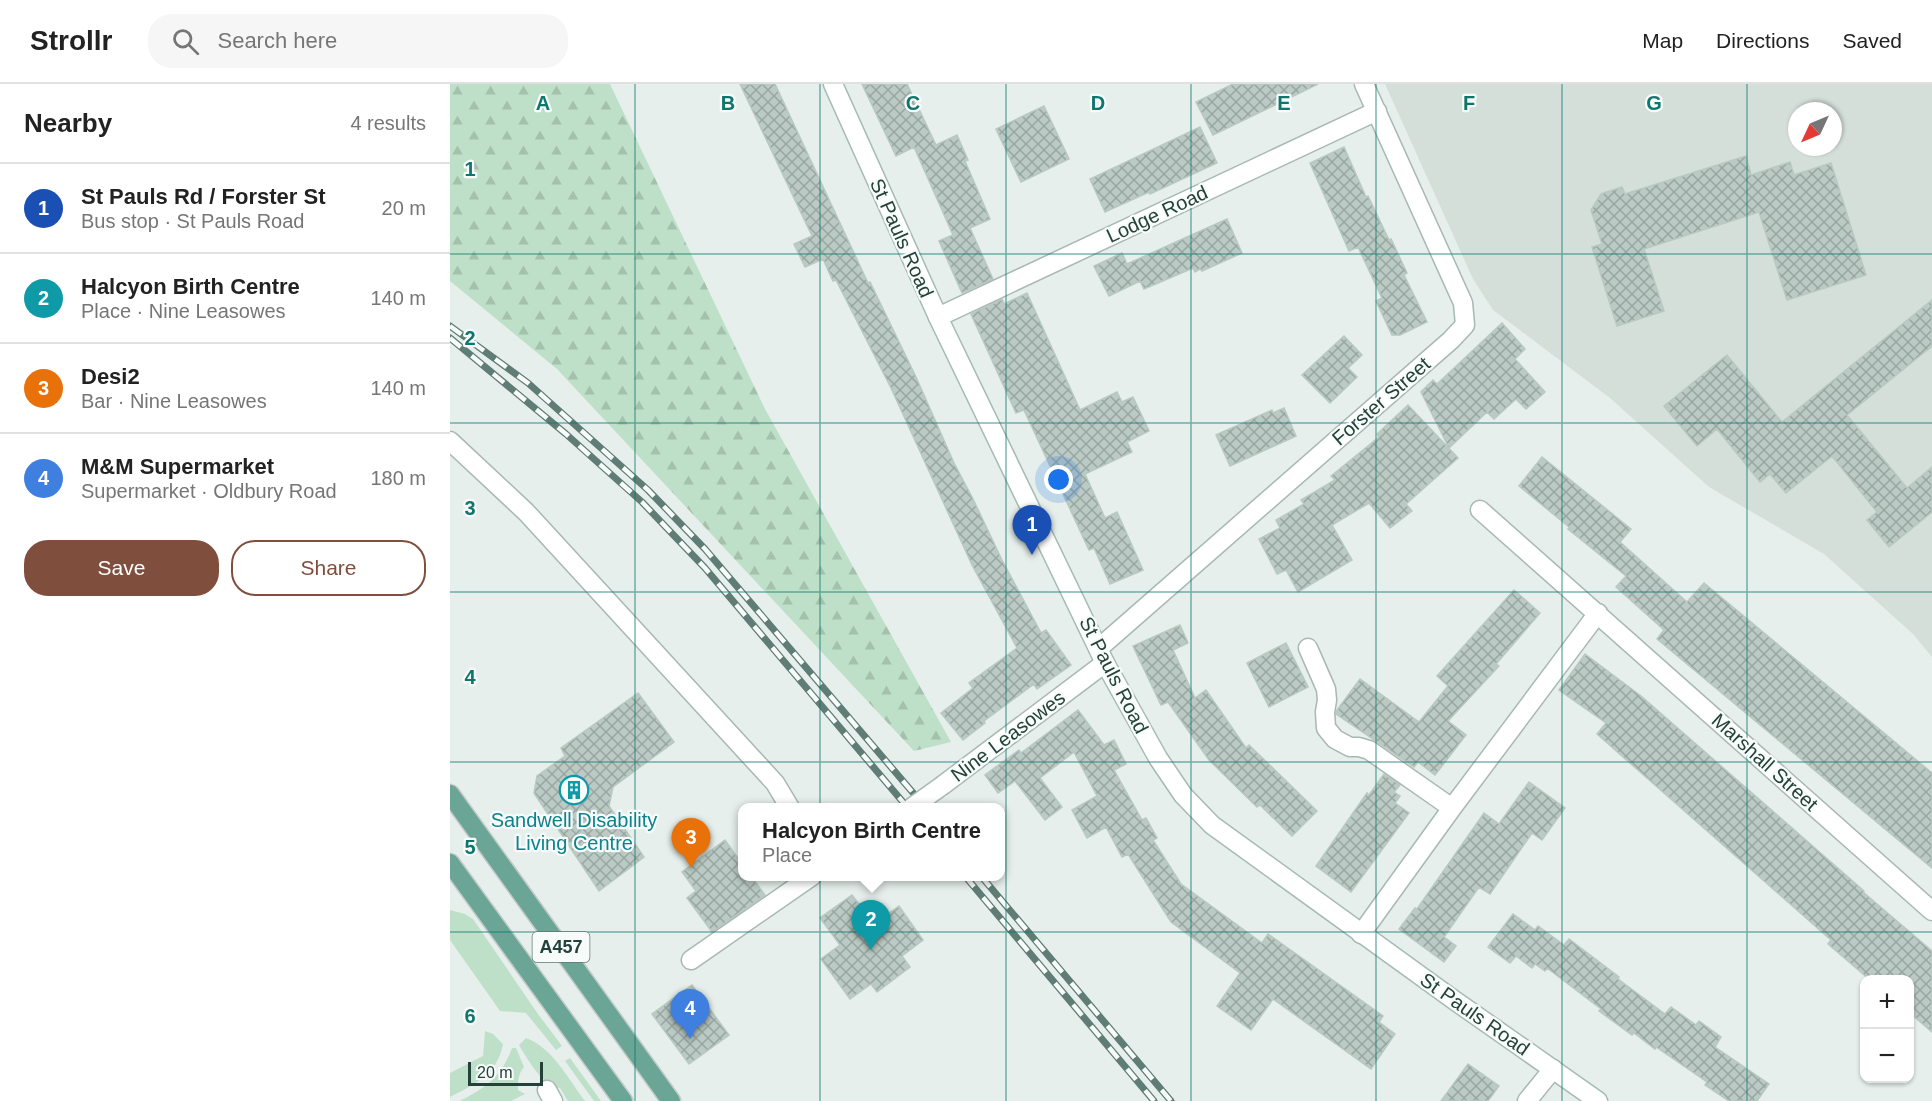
<!DOCTYPE html>
<meta charset="utf-8">
<style>
body{margin:0;font-family:Arial,sans-serif;background:#f6f6f6;color:#222}
.controls{position:absolute;right:18px;bottom:18px;display:grid;overflow:hidden;border-radius:12px;box-shadow:0 2px 4px #0004}
.controls button{width:54px;height:54px;display:grid;place-items:center;padding:0;border:0;border-bottom:2px solid #e0e0e0;background:#fff;color:#222;font:30px sans-serif}
.compass{position:absolute;left:1338px;top:18px;width:54px;height:54px;border-radius:50%;background:#fff;box-shadow:0 2px 4px #0004;rotate:226deg}
.scale{position:absolute;left:18px;bottom:15px;width:75px;box-sizing:border-box;padding-left:6px;border:3px solid #24423a;border-top:0;font-size:16px;line-height:21px;white-space:nowrap;color:#24423a;-webkit-text-stroke:4px #f7fbf9;paint-order:stroke}
.you{position:absolute;left:609px;top:396px;width:21px;height:21px;margin:-15px;border:4px solid #fff;border-radius:50%;background:#1a73e8;box-shadow:0 0 0 9px #1a73e833}
.badge{display:grid;place-items:center;width:39px;height:39px;border-radius:50%;background:#804e3d;color:#fff;font-size:20px;font-weight:700}
.pin{position:absolute;translate:-50% -50px;filter:drop-shadow(0 2px 3px #0008)}
.pin::after{content:'';position:absolute;top:32px;width:21px;height:18px;background:inherit;clip-path:polygon(0 0,100% 0,50% 100%)}
.popup{position:absolute;left:288px;top:719px;width:267px;height:78px;box-sizing:border-box;display:grid;place-content:center;border-radius:12px;background:#fff;filter:drop-shadow(0 2px 4px #0005);font-size:20px;white-space:nowrap;color:#767676}
.popup b{font-size:22px;color:#222}
.popup::after{content:'';position:absolute;left:50%;top:100%;margin-left:-12px;border:12px solid transparent;border-top-color:#fff}
.list{margin:0;padding:0;list-style:none}
h2{display:flex;justify-content:space-between;align-items:center;height:78px;margin:0;padding:0 24px;font-size:26px}
h2 small{font-size:20px;font-weight:400;color:#767676}
.list li{display:grid;grid-template-columns:39px 1fr auto;gap:18px;align-items:center;box-sizing:border-box;height:90px;padding:0 24px;border-top:2px solid #e0e0e0}
.list b{display:block;font-size:22px;white-space:nowrap}
.list p{margin:0;font-size:20px;white-space:nowrap;color:#767676}
.list em{font-size:20px;font-style:normal;color:#767676}
.actions{display:flex;gap:12px;padding:18px 24px}
.actions a{flex:1;padding:14px 0;border:2px solid #804e3d;border-radius:24px;text-align:center;font-size:21px;color:#804e3d}
.actions .main{background:#804e3d;color:#fff}
.icon{flex:none;width:33px;height:33px;fill:none;stroke:currentColor;stroke-width:2;stroke-linecap:round;stroke-linejoin:round}
.map{position:relative;flex:none;width:1482px;height:1017px;overflow:hidden}
header{display:flex;align-items:center;gap:36px;box-sizing:border-box;height:84px;padding:0 30px;background:#fff;border-bottom:2px solid #e0e0e0}
header strong{font-size:28px}
nav{display:flex;gap:33px;margin-inline-start:auto;font-size:21px}
.search{width:420px;height:54px;background:#f6f6f6;display:flex;align-items:center;gap:15px;box-sizing:border-box;padding:0 21px;border-radius:24px;color:#767676;font-size:22px}
main{display:flex}
aside{flex:1;background:#fff}
.map>svg:first-child{display:block}
.built{fill:#d4dfda;fill-rule:evenodd}
.green{fill:#bfe0c8}
.forest{fill:url(#forest-firs)}
.building{fill:url(#building-cross-hatch);stroke:#b8c9c2;stroke-width:1.5}
.lines{fill:none;stroke-linecap:round;stroke-linejoin:round}
.street-casing{stroke:#a8b8b2;stroke-width:21}
.secondary-casing{stroke:#a4bbb3;stroke-width:21}
.primary-casing{stroke:#c2cac8;stroke-width:21}
.street{stroke:#fff;stroke-width:18}
.secondary{stroke:#fff;stroke-width:18}
.primary{stroke:#6aa596;stroke-width:18}
.rail-casing{stroke:#5f7d75;stroke-width:7}
.rail{stroke:#f7fbf9;stroke-width:4.5;stroke-dasharray:14;stroke-linecap:butt}
.street-bridge-casing{stroke:#a8b8b2;stroke-width:21;stroke-linecap:butt}
.street-bridge{stroke:#fff;stroke-width:18}
.grid{fill:none;stroke:#0f766e;stroke-width:1.5;stroke-opacity:0.55}
.labels{text-anchor:middle;stroke-width:4.5;stroke-linejoin:round;paint-order:stroke}
.shield{fill:#f7fbf9;stroke:#637a73;stroke-width:1.5}
.shield-label{font-size:18px;font-weight:bold;fill:#24423a}
.street-label{font-size:20px;fill:#24423a;stroke:#f7fbf9}
.culture-label{font-size:20px;fill:#0d838f;stroke:#f7fbf9}
.grid-label{font-size:20px;text-anchor:middle;font-weight:bold;fill:#0f766e;stroke:#f7fbf9;stroke-width:4.5;stroke-linejoin:round;paint-order:stroke}
</style>
<header>
<strong>Strollr</strong>
<div class="search"><svg class="icon" aria-label="search" viewBox="0 0 24 24"><circle cx="10" cy="10" r="6"/><path d="M15 15l6 6"/></svg>Search here</div>
<nav><a>Map</a><a>Directions</a><a>Saved</a></nav>
</header>
<main>
<aside>
<h2>Nearby<small>4 results</small></h2>
<ul class="list">
<li><span class="badge" style="background:#1a4fb4">1</span><div><b>St Pauls Rd / Forster St</b><p>Bus stop · St Pauls Road</p></div><em>20 m</em></li>
<li><span class="badge" style="background:#0f9aa8">2</span><div><b>Halcyon Birth Centre</b><p>Place · Nine Leasowes</p></div><em>140 m</em></li>
<li><span class="badge" style="background:#e8710a">3</span><div><b>Desi2</b><p>Bar · Nine Leasowes</p></div><em>140 m</em></li>
<li><span class="badge" style="background:#3f7fe0">4</span><div><b>M&amp;M Supermarket</b><p>Supermarket · Oldbury Road</p></div><em>180 m</em></li>
</ul>
<div class="actions"><a class="main">Save</a><a>Share</a></div>
</aside>
<div class="map">
<svg width="1482" height="1017" viewBox="0 0 1482 1017">
<defs>
<pattern id="forest-firs" width="22" height="20" patternUnits="userSpaceOnUse" patternTransform="scale(1.5)"><rect width="22" height="20" fill="#bfe0c8"/><path d="M5 1l3.5 6h-7zM16 11l3.5 6h-7z" fill="#a4c1ad"/></pattern>
<pattern id="building-cross-hatch" width="8" height="8" patternUnits="userSpaceOnUse" patternTransform="scale(1.5)"><rect width="8" height="8" fill="#bbcac4"/><path d="M0 0l8 8M0 8l8-8" fill="none" stroke="#98a6a0"/></pattern>
</defs>
<rect width="100%" height="100%" fill="#e6efeb"/>
<!-- built -->
<path class="built" d="M935 0H1482V573L1463 550 1374 470 1259 403 1160 314 1043 226 1023 195ZM1347 27H1383V63H1347Z"/>
<!-- green -->
<path class="green" d="M0 826 15 830 23 835 88 930 112 962 106 966 76 929 50 927 0 856Z
M35 947 43 950 53 960C47 991 25 1000 0 1013V989L33 972Z
M76 954C102 963 119 996 135 1017H118L110 1004C107 1003 103 1003 100 1001 89 994 76 973 69 961Z
M62 964H66L74 983C68 990 68 997 68 1006L75 1010 61 1017H10C37 1003 51 993 62 964Z
M120 974 151 1017H144L115 977Z"/>
<!-- forest -->
<path class="forest" d="M0 0H160L315 325 501 658 464 667 107 285 0 197Z"/>
<!-- building -->
<path class="building" d="M290 0H325L418 199 420 198 466 293 504 379 522 413 552 476 591 549 596 546 621 581 587 605 584 600 534 637 535 639 513 656 491 629 523 604 519 599 567 564 522 481 441 304 386 196 383 197 373 175 355 183 344 160 362 152Z
M412 0H457L486 61 507 51 518 76 515 77 540 135 520 144 543 195 512 209 489 157 503 151 464 63 446 72Z
M783 0H868L763 51 746 18Z
M594 22 619 75 571 98 546 45Z
M750 43 767 79 700 110 699 108 655 128 640 95Z
M894 63 916 113 918 112 939 156 941 155 957 189 954 191 977 238 950 251H942L926 217 932 214 908 163 899 167 860 79Z
M1296 72 1301 91 1340 78 1344 91 1381 79 1416 191 1337 216 1309 128 1194 165 1214 227 1167 242 1142 163 1152 160 1141 126 1151 110 1172 103 1175 110Z
M777 135 792 169 752 187 750 185 745 188 743 184 694 205 690 197 659 212 644 182 672 169 677 180Z
M577 209 630 326 667 308 672 318 683 313 699 347 677 358 682 368 635 390 655 434 667 428 693 486 660 500 644 464 639 466 574 326 566 329 521 230 552 215 554 220Z
M1482 216V262L1397 331 1457 404 1482 383V428L1439 463 1417 436 1427 428 1382 372 1336 409 1320 390 1310 398 1267 345 1247 362 1214 322 1277 271 1332 338Z
M1052 239 1075 265 1065 275 1095 308 1076 325 1066 315 1044 335 1037 328 999 364 971 308 983 296 987 300Z
M894 252 912 271 898 284 907 293 880 319 852 291Z
M958 321 1008 374 956 420 962 427 940 444 919 419 882 441 902 476 848 508 836 486 827 490 809 455 830 444 826 436 854 420 851 416 885 396 881 392 929 353 927 350Z
M834 324 846 352 780 382 766 351 822 326 823 329Z
M1092 373 1181 445 1170 458 1237 518 1254 499 1482 689V784L1207 555 1214 546 1166 503 1176 492 1118 445 1119 443 1069 402Z
M1064 506 1090 529 1046 580 1049 582 998 637 1016 651 985 691 968 678 964 683 886 630 887 626 910 595 969 638 998 602 987 592Z
M730 541 738 559 723 566 745 614 756 606 796 664 799 661 867 727 842 752 810 721 807 723 759 676 718 618 711 621 683 562Z
M836 559 858 603 819 623 797 579Z
M1135 570 1191 612 1414 807 1413 808 1482 867V948L1460 929V896H1420L1378 860 1381 856 1147 650 1156 639 1109 606Z
M188 609 224 658 163 703 159 722 194 773 149 807 84 709 87 692 115 672 111 664Z
M628 626 654 661 664 656 676 680 664 686 692 736 696 734 707 754 703 756 731 800 812 859 818 850 933 932 929 938 945 950 921 985 823 915 801 946 767 922 790 889 721 838 678 770 672 773 656 743 637 754 622 726 647 712 624 668 590 694 612 723 595 736 565 697 548 709 535 691 569 666 571 669Z
M934 690 950 701 944 708 950 712 945 719 959 729 901 808 866 782 917 709 919 711Z
M1079 698 1115 724 1092 756 1082 749 1040 810 1029 803 994 853 1006 862 994 878 949 845 965 824 967 825 1034 729 1049 740Z
M275 756 292 780V792H301L315 811 262 848 237 814 246 807 232 788Z
M402 811 424 840 449 822 473 856 452 872 460 883 427 908 421 900 400 915 371 875 390 861 370 834Z
M1063 830 1085 846 1088 842 1114 861 1119 855 1169 893 1168 895 1215 930 1221 923 1246 941 1249 937 1271 953 1265 963 1319 1000 1307 1017H1279L1255 1001 1257 998 1206 963 1205 965 1184 949 1182 951 1149 927 1151 925 1097 884 1095 887 1085 880 1082 884 1066 872 1060 879 1038 863Z
M242 901 279 951 239 980 202 930Z
M1018 980 1049 1002 1038 1017H991Z"/>
<g class="lines">
<!-- street casing -->
<g class="street-casing">
<path id="street" d="M488 233 927 27
M0 357 76 428 325 699 340 724
M1030 426 1482 827
M649 564 1001 256 1015 241 1013 219 914 0
M858 564 876 605 877 616 875 628 876 644 885 655 900 663H909L919 666 1002 724
M493 701 655 579
M911 850 1002 724 1148 529
M241 876 362 792
M97 1006 103 1017
M1077 1017 1103 985"/>
</g>
<!-- secondary casing -->
<g class="secondary-casing">
<path id="secondary" d="M383 0 488 233 655 579 708 674 733 711 762 741 1004 916 1148 1017"/>
</g>
<!-- primary casing -->
<g class="primary-casing">
<path id="primary" d="M0 710 221 1017
M0 779 173 1017"/>
</g>
<!-- street -->
<use href="#street" class="street"/>
<!-- secondary -->
<use href="#secondary" class="secondary"/>
<!-- primary -->
<use href="#primary" class="primary"/>
<!-- rail casing -->
<g class="rail-casing">
<path id="rail" d="M0 242 78 299 198 406 255 465 476 724
M0 254 116 350 192 418 255 484 458 724
M515 792 704 1017
M531 792 721 1017"/>
</g>
<!-- rail -->
<use href="#rail" class="rail"/>
<!-- street-bridge casing -->
<g class="street-bridge-casing">
<path id="street-bridge" d="M461 724 493 701"/>
</g>
<!-- street-bridge -->
<use href="#street-bridge" class="street-bridge"/>
</g>
<!-- grid -->
<path class="grid" d="M185 0V1017M370 0V1017M556 0V1017M741 0V1017M926 0V1017M1112 0V1017M1297 0V1017M0 170H1482M0 339H1482M0 508H1482M0 678H1482M0 848H1482"/>
<!-- icons -->
<defs>
<g id="building-ring" transform="scale(1.5)"><circle r="9.5" fill="#f7fbf9" stroke="#0f9aa8" stroke-width="1.5"/><path d="M-4-6H4V6H1V3H-1V6H-4ZM-2.5-4.3h1.7v1.8h-1.7ZM.8-4.3h1.7v1.8H.8ZM-2.5-1h1.7V.8h-1.7ZM.8-1h1.7V.8H.8Z" fill="#0f9aa8"/></g>
</defs>
<g fill-rule="evenodd">
<use href="#building-ring" x="124" y="706"/>
</g>
<g class="labels">
<!-- shield labels -->
<rect class="shield" x="82.5" y="848" width="57" height="30" rx="4.5"/>
<g class="shield-label">
<text x="111" y="869">A457</text>
</g>
<!-- street labels -->
<g class="street-label">
<text transform="translate(707 130) rotate(-25)" y="7">Lodge Road</text>
<text transform="translate(452 154) rotate(66)" y="7">St Pauls Road</text>
<text transform="translate(931 317) rotate(-41)" y="7">Forster Street</text>
<text transform="translate(664 591) rotate(63)" y="7">St Pauls Road</text>
<text transform="translate(558 652) rotate(-37)" y="7">Nine Leasowes</text>
<text transform="translate(1315 678) rotate(42)" y="7">Marshall Street</text>
<text transform="translate(1025 930) rotate(35)" y="7">St Pauls Road</text>
</g>
<!-- culture labels -->
<g class="culture-label">
<text x="124" y="743">Sandwell Disability<tspan x="124" dy="23">Living Centre</tspan></text>
</g>
</g>
<g class="grid-label">
<text x="93" y="26">A</text>
<text x="278" y="26">B</text>
<text x="463" y="26">C</text>
<text x="648" y="26">D</text>
<text x="834" y="26">E</text>
<text x="1019" y="26">F</text>
<text x="1204" y="26">G</text>
<text x="20" y="92">1</text>
<text x="20" y="261">2</text>
<text x="20" y="431">3</text>
<text x="20" y="600">4</text>
<text x="20" y="770">5</text>
<text x="20" y="939">6</text>
</g>
</svg>
<div class="controls">
<button>+</button>
<button>−</button>
</div>
<svg class="compass" viewBox="-18 -18 36 36"><path d="M0-13l5 13h-10z" fill="#e53935"/><path d="M0 13l5-13h-10z" fill="#767676"/></svg>
<div class="scale">20 m</div>
<div class="you"></div>
<div class="pin badge" style="left:582px;top:471px;background:#1a4fb4">1</div>
<div class="pin badge" style="left:421px;top:866px;background:#0f9aa8">2</div>
<div class="popup"><b>Halcyon Birth Centre</b>Place</div>
<div class="pin badge" style="left:241px;top:784px;background:#e8710a">3</div>
<div class="pin badge" style="left:240px;top:955px;background:#3f7fe0">4</div>
</div>
</main>
